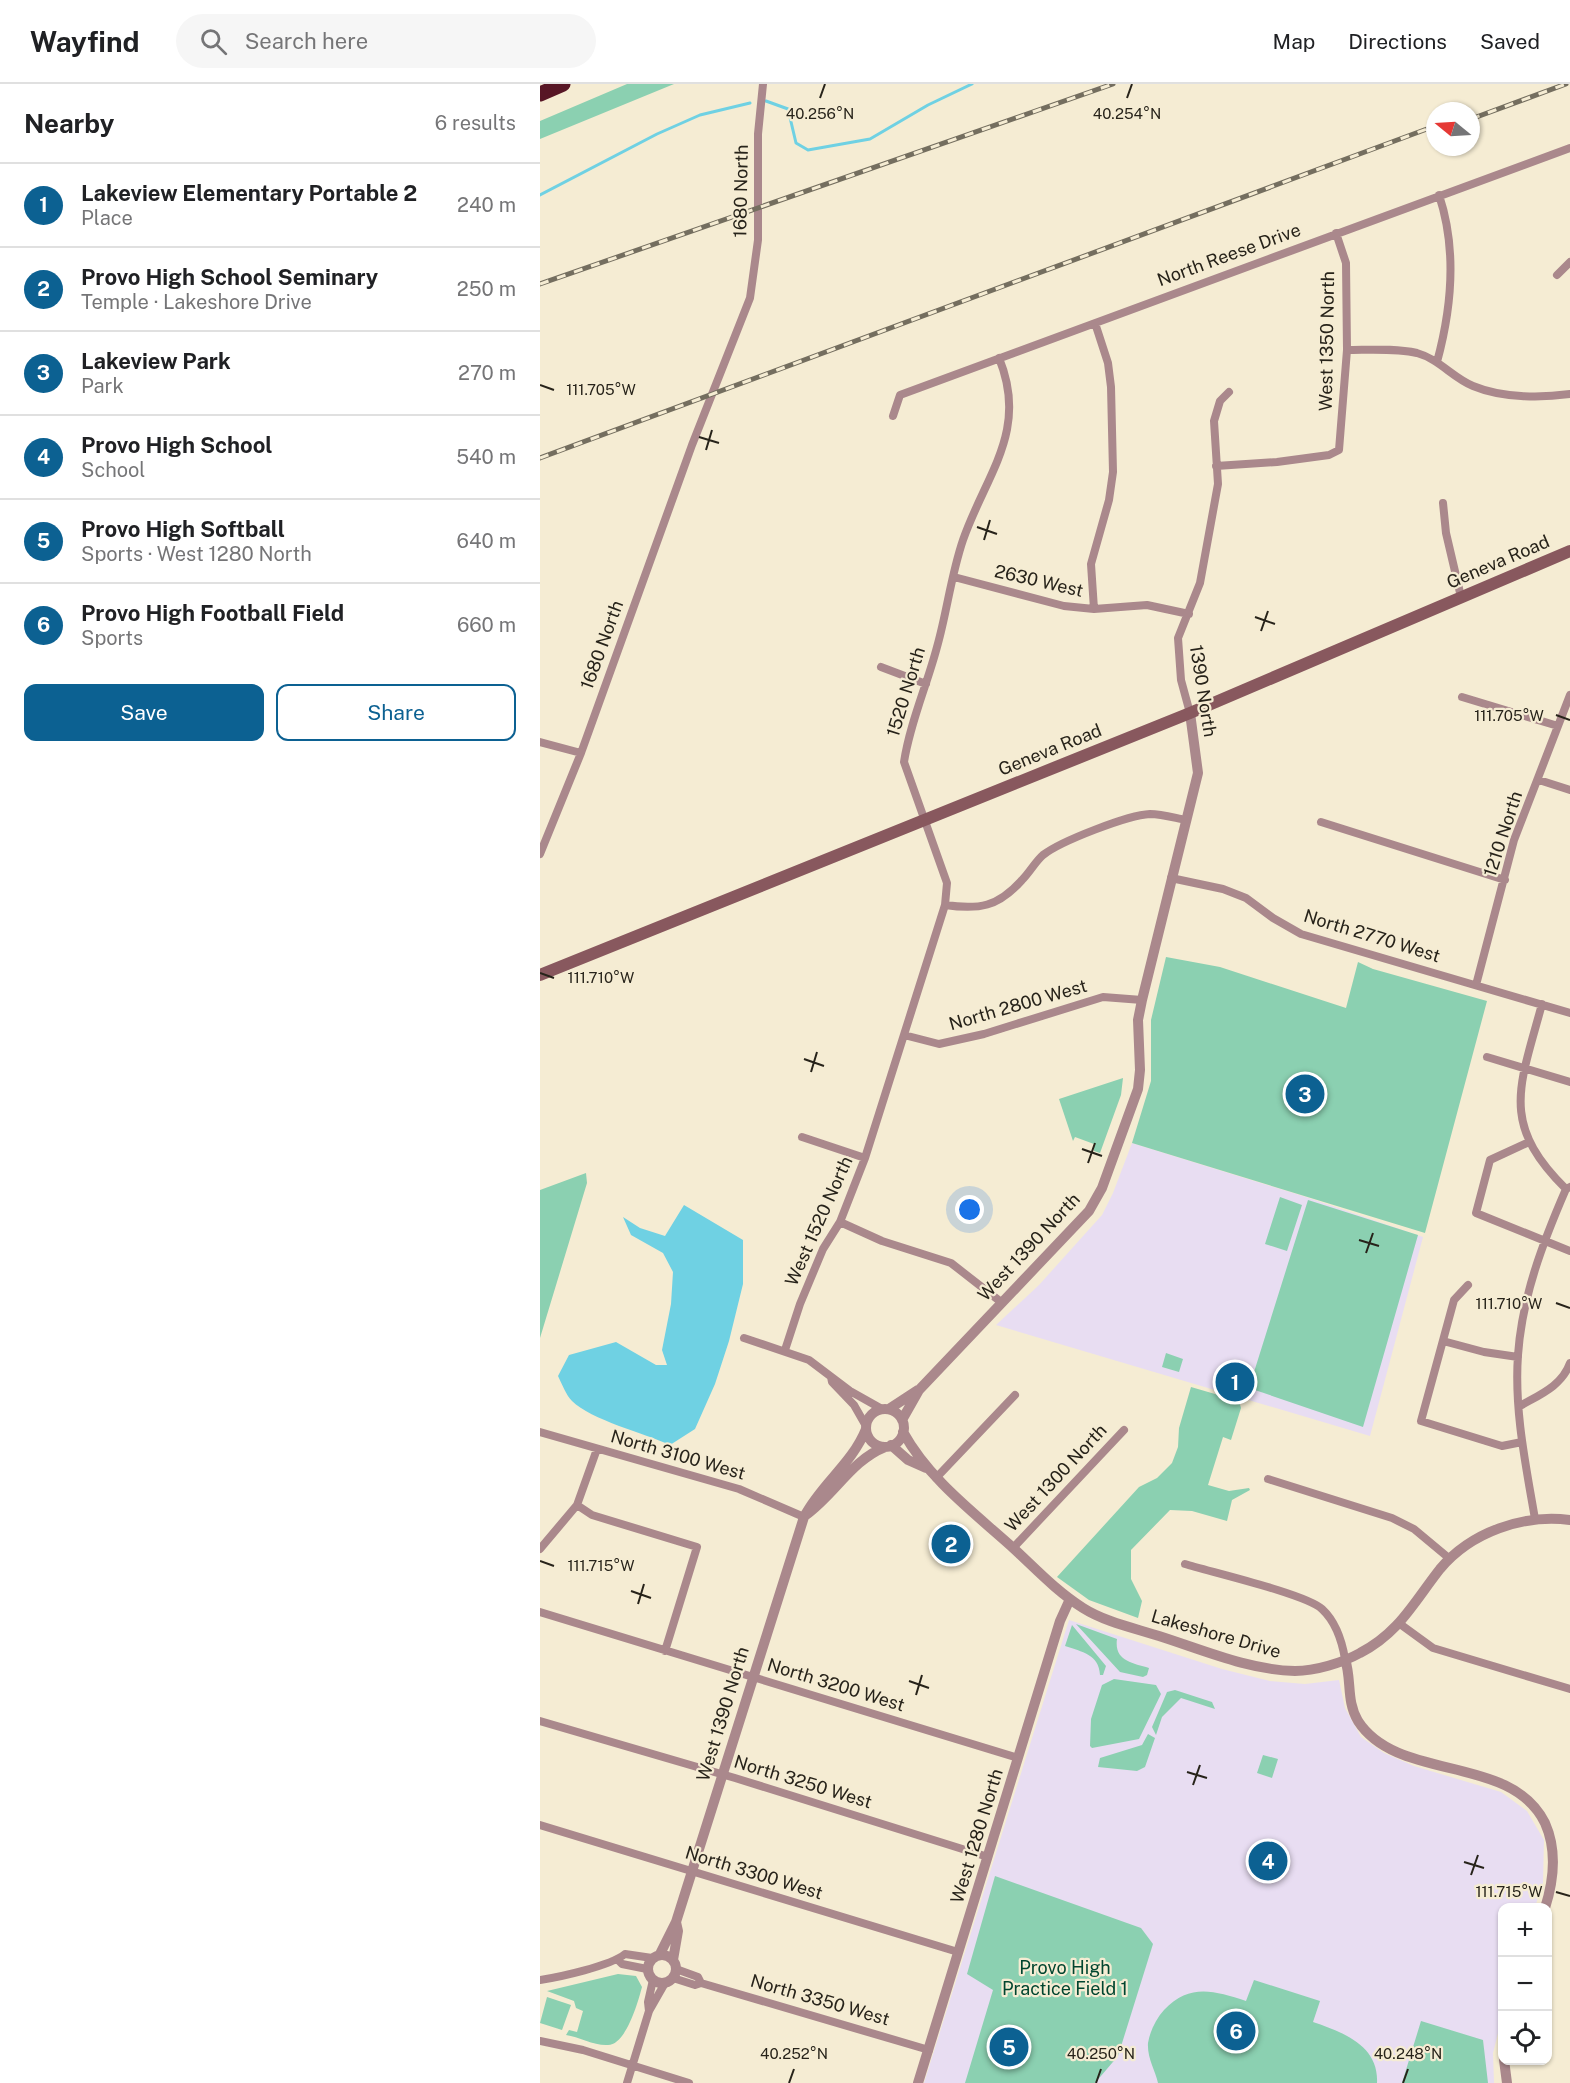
<!DOCTYPE html>
<meta charset="utf-8">
<style>
body{margin:0;font-family:"Public Sans",sans-serif;background:#f6f6f6;color:#202124}
.controls{position:absolute;right:18px;bottom:18px;display:grid;overflow:hidden;border-radius:12px;box-shadow:0 2px 4px #0004}
.controls button{width:54px;height:54px;display:grid;place-items:center;padding:0;border:0;border-bottom:2px solid #e0e0e0;background:#fff;color:#202124;font:30px sans-serif}
.compass{position:absolute;left:886px;top:18px;width:54px;height:54px;border-radius:50%;background:#fff;box-shadow:0 2px 4px #0004;rotate:288deg}
.you{position:absolute;left:430px;top:1126px;width:21px;height:21px;margin:-15px;border:4px solid #fff;border-radius:50%;background:#1a73e8;box-shadow:0 0 0 9px #1a73e833}
.badge{display:grid;place-items:center;width:39px;height:39px;border-radius:50%;background:#0c6192;color:#fff;font-size:20px;font-weight:700}
.pin{position:absolute;translate:-50% -50%;border:3px solid #fff;box-shadow:0 2px 6px #0006}
.list{margin:0;padding:0;list-style:none}
h2{display:flex;justify-content:space-between;align-items:center;height:78px;margin:0;padding:0 24px;font-size:26px}
h2 small{font-size:20px;font-weight:400;color:#757577}
.list li{display:grid;grid-template-columns:39px 1fr auto;gap:18px;align-items:center;box-sizing:border-box;height:84px;padding:0 24px;border-top:2px solid #e0e0e0}
.list b{display:block;font-size:22px;white-space:nowrap}
.list p{margin:0;font-size:20px;white-space:nowrap;color:#757577}
.list em{font-size:20px;font-style:normal;color:#757577}
.actions{display:flex;gap:12px;padding:18px 24px}
.actions a{flex:1;padding:14px 0;border:2px solid #0c6192;border-radius:12px;text-align:center;font-size:21px;color:#0c6192}
.actions .main{background:#0c6192;color:#fff}
.icon{flex:none;width:33px;height:33px;fill:none;stroke:currentColor;stroke-width:2;stroke-linecap:round;stroke-linejoin:round}
.map{position:relative;flex:none;width:1030px;height:1999px;overflow:hidden}
header{display:flex;align-items:center;gap:36px;box-sizing:border-box;height:84px;padding:0 30px;background:#fff;border-bottom:2px solid #e0e0e0}
header strong{font-size:28px}
nav{display:flex;gap:33px;margin-inline-start:auto;font-size:21px}
.search{width:420px;height:54px;background:#f6f6f6;display:flex;align-items:center;gap:15px;box-sizing:border-box;padding:0 21px;border-radius:33px;color:#757577;font-size:22px}
main{display:flex}
aside{flex:1;background:#fff}
.map>svg:first-child{display:block}
.education{fill:#e8ddf2}
.green{fill:#8bd0b1}
.water{fill:#6fd1e3}
.lines{fill:none;stroke-linecap:round;stroke-linejoin:round}
.stream{stroke:#6fd1e3;stroke-width:3}
.minor{stroke:#aa888c;stroke-width:8}
.tertiary{stroke:#aa888c;stroke-width:10}
.secondary{stroke:#88585e;stroke-width:12}
.motorway{stroke:#571625;stroke-width:15}
.rail-casing{stroke:#746e5f;stroke-width:5}
.rail{stroke:#f5ecd3;stroke-width:3;stroke-dasharray:9;stroke-linecap:butt}
.ticks{fill:none;stroke:#27231a;stroke-width:2}
.labels{text-anchor:middle;stroke-width:4.5;stroke-linejoin:round;paint-order:stroke}
.street-label{font-size:18px;fill:#27231a;stroke:#f5ecd3}
.park-label{font-size:18px;fill:#00452f;stroke:#f5ecd3}
.ticks-label{font-size:15px;text-anchor:middle;fill:#27231a;stroke:#f5ecd3;stroke-width:4.5;stroke-linejoin:round;paint-order:stroke}
</style>
<header>
<strong>Wayfind</strong>
<div class="search"><svg class="icon" aria-label="search" viewBox="0 0 24 24"><circle cx="10" cy="10" r="6"/><path d="M15 15l6 6"/></svg>Search here</div>
<nav><a>Map</a><a>Directions</a><a>Saved</a></nav>
</header>
<main>
<aside>
<h2>Nearby<small>6 results</small></h2>
<ul class="list">
<li><span class="badge">1</span><div><b>Lakeview Elementary Portable 2</b><p>Place</p></div><em>240 m</em></li>
<li><span class="badge">2</span><div><b>Provo High School Seminary</b><p>Temple · Lakeshore Drive</p></div><em>250 m</em></li>
<li><span class="badge">3</span><div><b>Lakeview Park</b><p>Park</p></div><em>270 m</em></li>
<li><span class="badge">4</span><div><b>Provo High School</b><p>School</p></div><em>540 m</em></li>
<li><span class="badge">5</span><div><b>Provo High Softball</b><p>Sports · West 1280 North</p></div><em>640 m</em></li>
<li><span class="badge">6</span><div><b>Provo High Football Field</b><p>Sports</p></div><em>660 m</em></li>
</ul>
<div class="actions"><a class="main">Save</a><a>Share</a></div>
</aside>
<div class="map">
<svg width="1030" height="1999" viewBox="0 0 1030 1999">
<rect width="100%" height="100%" fill="#f5ecd3"/>
<!-- education -->
<path class="education" d="M592 1059 766 1113 883 1153 830 1352 456 1241 499 1201 562 1131 573 1109Z
M529 1536 682 1585 730 1597 765 1600 799 1596 805 1624 821 1653 844 1669 874 1682 961 1708 987 1727 1004 1756 1003 1799 995 1823 963 1824V1929L953 1969 954 1999H384Z"/>
<!-- green -->
<path class="green" d="M87 0H134L0 55V37Z
M626 873 680 883 806 924 818 878 833 885 947 917 885 1149 592 1059 611 997V936Z
M583 994 581 1011 560 1069 554 1067V1060L535 1053 533 1057 519 1015Z
M46 1089 47 1099 0 1254V1106Z
M740 1113 762 1121 747 1167 725 1160Z
M768 1116 878 1151 823 1343 709 1304Z
M626 1269 643 1275 639 1288 622 1283Z
M651 1303 699 1317 701 1324 691 1356 683 1353 668 1401 689 1407 709 1404 710 1406 692 1416 687 1437 652 1427 630 1426 591 1466V1495L602 1517 598 1534 549 1516 517 1493 599 1403 617 1394 632 1379 638 1363 639 1344Z
M536 1540 577 1555C574 1577 592 1579 609 1584L607 1591 603 1593 580 1588Z
M532 1541 566 1582 563 1591H560C559 1570 542 1568 525 1562Z
M574 1595 616 1601 621 1610 599 1655 552 1664 550 1662 551 1635 562 1601Z
M635 1606 672 1618 675 1625 641 1614 622 1633 616 1651 612 1643 627 1608Z
M608 1650 615 1654 605 1683 597 1687 558 1683 560 1674 602 1661Z
M723 1671 738 1675 732 1694 717 1689Z
M455 1792 601 1844 613 1860 578 1972 555 1999H425L453 1906 427 1890Z
M78 1890 96 1892 102 1903C98 1918 86 1961 68 1961 55 1962 39 1953 26 1951L29 1946 37 1948 43 1927 36 1924 34 1917 7 1907Z
M714 1896 780 1917 773 1938C802 1948 839 1961 837 1999H618C615 1986 607 1974 608 1959 610 1947 616 1935 624 1926 650 1899 674 1907 706 1917Z
M7 1913 31 1921 22 1946 0 1939Z
M881 1937 943 1956 948 1999H862Z"/>
<!-- water -->
<path class="water" d="M144 1121 203 1156V1200L189 1257 175 1300 155 1345 130 1361C104 1349 51 1336 32 1317 26 1311 22 1300 18 1292L29 1271 76 1258 116 1281H127L122 1266 131 1220 133 1188 123 1169 91 1151 83 1133 100 1144 125 1152Z"/>
<g class="lines">
<!-- stream -->
<path class="stream" d="M226 17 248 25 256 59 268 66 330 55 388 21 432 0
M0 111 117 50 160 31 210 19"/>
<!-- minor -->
<path class="minor" d="M1017 191 1030 178
M807 266C829 266 855 264 877 269 899 275 913 294 933 302 962 314 1000 314 1030 310
M897 278C912 223 917 165 899 111
M353 332 360 311 1030 64
M676 382 737 378 789 371 799 366 807 266 806 179 796 149
M903 419 906 449 921 513
M414 493 524 522 554 525 607 521 649 530
M554 525 551 480 569 416 573 388 571 303 568 279 555 239
M341 583 386 600
M922 613 1018 642
M650 629 641 596 638 554 660 499 678 400 674 337 680 317 689 308
M0 658 41 669
M999 696 1030 706
M781 738 965 796
M0 770 41 669 152 361 210 214 218 156V50L223 0
M631 794 683 805 706 814 733 834 761 850 1030 929
M405 821C439 826 458 823 482 796 490 788 495 778 503 771 521 757 588 731 610 730 622 730 635 734 646 736
M936 901 974 756 1030 611
M1002 920C980 1002 959 1039 1026 1105
M364 951 399 960 444 950 563 913 602 916
M947 973 1030 998
M262 1053 325 1074
M989 1058 950 1076 936 1129 1030 1167
M300 1138 342 1157 411 1179 461 1218
M928 1201 914 1216 881 1337 962 1362 982 1358
M204 1254 269 1276 310 1307 342 1325
M903 1257 944 1268 978 1273
M245 1266 260 1220 283 1165 300 1138 325 1074 405 821 407 799 364 678C370 639 387 601 397 563 407 528 411 491 423 456 446 390 489 347 459 274
M291 1293 292 1298 314 1321 326 1342
M980 1322C999 1311 1022 1302 1030 1279
M0 1348 199 1405 264 1433
M396 1394 475 1311
M728 1395 852 1434 874 1445 910 1475
M37 1421 52 1431 157 1463 125 1567
M995 1435C986 1382 974 1326 978 1271 982 1213 1003 1158 1026 1105L1030 1103
M473 1464 584 1346
M0 1465 37 1421 57 1365
M645 1480C671 1488 766 1510 782 1525 796 1538 802 1557 805 1575
M0 1528 478 1674
M860 1540 893 1564 1030 1605
M0 1637 195 1694 448 1773
M0 1741 418 1868
M78 1876 82 1880 107 1885
M136 1885 158 1893 161 1899
M133 1894 155 1901 161 1899 389 1966
M0 1896C20 1893 70 1882 85 1870L112 1874
M109 1927 108 1918 113 1896
M0 1957 43 1966 149 1999
M87 1999 109 1927 125 1899"/>
<!-- tertiary -->
<path class="tertiary" d="M349 1325 378 1306
M326 1344a19 19 0 1 1 38 0a19 19 0 1 1-38 0Z
M362 1336 379 1306 549 1127 562 1104 598 1005 600 986 598 936 602 916 658 689 650 629
M363 1348C389 1395 432 1427 471 1462 495 1484 516 1507 543 1524 565 1538 594 1544 619 1552 663 1566 709 1586 755 1587 775 1587 802 1579 820 1569 859 1549 874 1518 900 1485 931 1448 983 1430 1030 1436
M351 1361 368 1376 386 1384
M266 1431C295 1410 312 1376 345 1363
M805 1575C812 1596 806 1617 818 1637 858 1699 971 1669 1005 1739 1017 1766 1014 1796 1005 1824
M120 1870 136 1838 264 1433C281 1400 312 1380 326 1345
M108 1885a14 14 0 1 1 28 0a14 14 0 1 1-28 0Z
M133 1876 138 1847 136 1838
M964 1976 967 1999
M378 1999 520 1537 530 1515"/>
<!-- secondary -->
<path class="secondary" d="M0 891 650 629 1030 467"/>
<!-- motorway -->
<path class="motorway" d="M0 10 23 0"/>
<!-- rail casing -->
<g class="rail-casing">
<path id="rail" d="M931 35 1026 0
M0 200 573 0
M0 374 895 42"/>
</g>
<!-- rail -->
<use href="#rail" class="rail"/>
</g>
<!-- ticks -->
<path class="ticks" d="M280 14 285 0M587 14 592 0M0 301 14 306M159 353 179 359M166 366 172 346M437 443 457 450M444 456 450 436M715 533 735 540M721 547 728 527M1016 631 1030 636M0 889 14 894M264 975 284 982M271 988 277 968M542 1065 562 1072M548 1079 555 1059M819 1156 839 1162M826 1169 833 1149M1016 1219 1030 1224M0 1477 14 1482M91 1507 111 1514M98 1520 104 1500M369 1597 389 1604M376 1611 382 1591M647 1688 667 1694M653 1701 660 1681M924 1778 944 1784M931 1791 938 1771M1016 1808 1030 1812M249 1999 254 1985M556 1999 561 1985M863 1999 868 1985"/>
<g class="labels">
<!-- street labels -->
<g class="street-label">
<text transform="translate(201 107) rotate(-89)" y="6">1680 North</text>
<text transform="translate(689 171) rotate(-20)" y="6">North Reese Drive</text>
<text transform="translate(787 257) rotate(-89)" y="6">West 1350 North</text>
<text transform="translate(958 478) rotate(-23)" y="6">Geneva Road</text>
<text transform="translate(499 497) rotate(13)" y="6">2630 West</text>
<text transform="translate(62 561) rotate(-70)" y="6">1680 North</text>
<text transform="translate(663 607) rotate(81)" y="6">1390 North</text>
<text transform="translate(366 608) rotate(-73)" y="6">1520 North</text>
<text transform="translate(510 666) rotate(-22)" y="6">Geneva Road</text>
<text transform="translate(963 750) rotate(-72)" y="6">1210 North</text>
<text transform="translate(832 852) rotate(17)" y="6">North 2770 West</text>
<text transform="translate(478 921) rotate(-16)" y="6">North 2800 West</text>
<text transform="translate(279 1137) rotate(-66)" y="6">West 1520 North</text>
<text transform="translate(489 1163) rotate(-47)" y="6">West 1390 North</text>
<text transform="translate(138 1371) rotate(16)" y="6">North 3100 West</text>
<text transform="translate(516 1394) rotate(-47)" y="6">West 1300 North</text>
<text transform="translate(676 1550) rotate(16)" y="6">Lakeshore Drive</text>
<text transform="translate(296 1601) rotate(17)" y="6">North 3200 West</text>
<text transform="translate(183 1630) rotate(-73)" y="6">West 1390 North</text>
<text transform="translate(263 1698) rotate(17)" y="6">North 3250 West</text>
<text transform="translate(437 1752) rotate(-73)" y="6">West 1280 North</text>
<text transform="translate(214 1789) rotate(17)" y="6">North 3300 West</text>
<text transform="translate(280 1916) rotate(16)" y="6">North 3350 West</text>
</g>
<!-- park labels -->
<g class="park-label">
<text x="525" y="1890">Provo High<tspan x="525" dy="21">Practice Field 1</tspan></text>
</g>
</g>
<g class="ticks-label">
<text x="280" y="35">40.256°N</text>
<text x="587" y="35">40.254°N</text>
<text x="61" y="311">111.705°W</text>
<text x="969" y="637">111.705°W</text>
<text x="61" y="899">111.710°W</text>
<text x="969" y="1225">111.710°W</text>
<text x="61" y="1487">111.715°W</text>
<text x="969" y="1813">111.715°W</text>
<text x="254" y="1975">40.252°N</text>
<text x="561" y="1975">40.250°N</text>
<text x="868" y="1975">40.248°N</text>
</g>
</svg>
<div class="controls">
<button>+</button>
<button>−</button>
<button><svg class="icon" aria-label="locate" viewBox="0 0 24 24"><circle cx="12" cy="12" r="6"/><path d="M12 2v4M12 18v4M2 12h4M18 12h4"/></svg></button>
</div>
<svg class="compass" viewBox="-18 -18 36 36"><path d="M0-13l5 13h-10z" fill="#e53935"/><path d="M0 13l5-13h-10z" fill="#757577"/></svg>
<div class="you"></div>
<div class="pin badge" style="left:695px;top:1298px">1</div>
<div class="pin badge" style="left:411px;top:1460px">2</div>
<div class="pin badge" style="left:765px;top:1010px">3</div>
<div class="pin badge" style="left:728px;top:1777px">4</div>
<div class="pin badge" style="left:469px;top:1963px">5</div>
<div class="pin badge" style="left:696px;top:1947px">6</div>
</div>
</main>
